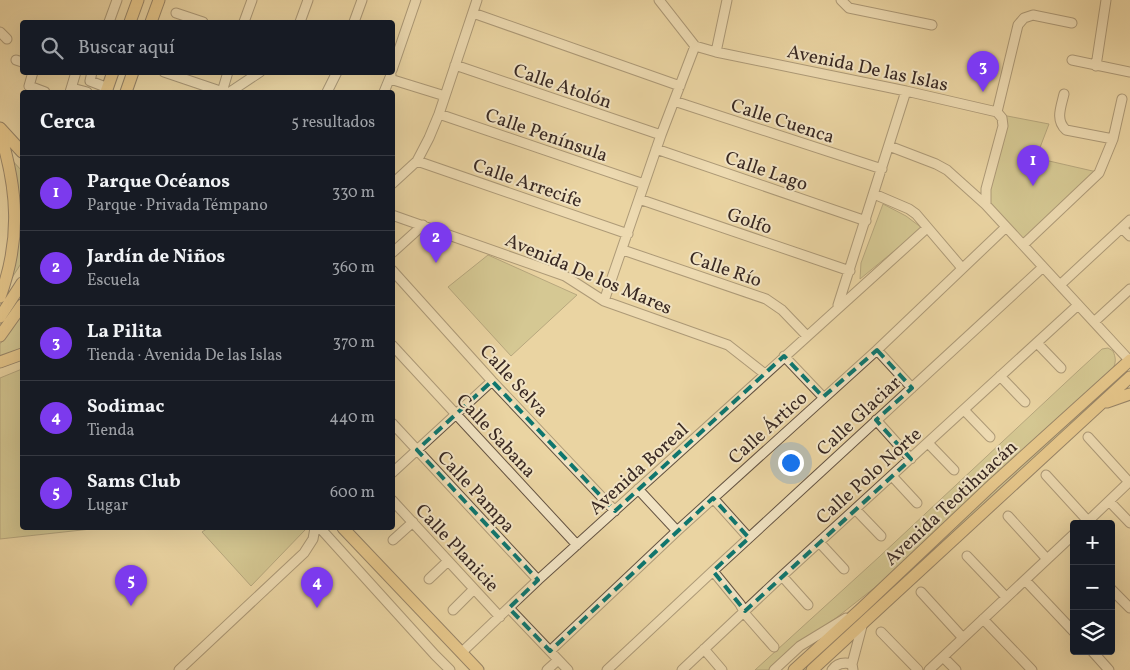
<!DOCTYPE html>
<html lang="es">
<meta charset="utf-8">
<style>
body{margin:0;font-family:Vollkorn,serif;background:#20242c;color:#f1f3f6}
.controls{position:absolute;right:15px;bottom:15px;display:grid;overflow:hidden;border-radius:5px;box-shadow:0 5px 20px #0002}
.controls button{width:45px;height:45px;display:grid;place-items:center;padding:0;border:0;border-bottom:1px solid #363941;background:#171b24;color:#f1f3f6;font:25px sans-serif}
.you{position:absolute;left:790px;top:462px;width:18px;height:18px;margin:-12px;border:4px solid #fff;border-radius:50%;background:#1a73e8;box-shadow:0 0 0 8px #1a73e833}
.badge{display:grid;place-items:center;width:32px;height:32px;border-radius:50%;background:#7c3aed;color:#fff;font-size:16px;font-weight:700}
.pin{position:absolute;translate:-50% -41px;filter:drop-shadow(0 1px 2px #0008)}
.pin::after{content:'';position:absolute;top:26px;width:18px;height:15px;background:inherit;clip-path:polygon(0 0,100% 0,50% 100%)}
.list{margin:0;padding:0;list-style:none}
h2{display:flex;justify-content:space-between;align-items:center;height:65px;margin:0;padding:0 20px;font-size:21px}
h2 small{font-size:16px;font-weight:400;color:#9ea1a6}
.list li{display:grid;grid-template-columns:32px 1fr auto;gap:15px;align-items:center;box-sizing:border-box;height:75px;padding:0 20px;border-top:1px solid #363941}
.list b{display:block;font-size:19px;white-space:nowrap}
.list p{margin:0;font-size:16px;white-space:nowrap;color:#9ea1a6}
.list em{font-size:16px;font-style:normal;color:#9ea1a6}
.icon{flex:none;width:28px;height:28px;fill:none;stroke:currentColor;stroke-width:2;stroke-linecap:round;stroke-linejoin:round}
.map{position:relative;flex:none;width:1130px;height:670px;overflow:hidden}
.search{position:absolute;background:#171b24;box-shadow:0 5px 20px #0002;left:20px;top:20px;width:375px;height:55px;display:flex;align-items:center;gap:12px;box-sizing:border-box;padding:0 18px;border-radius:5px;color:#9ea1a6;font-size:19px}
.panel{position:absolute;background:#171b24;box-shadow:0 5px 20px #0002;left:20px;top:90px;width:375px;height:440px;border-radius:5px}
.map>svg:first-child{display:block}
.green{fill:#bdbb80;stroke:#7b7252}
.lines{fill:none;stroke-linecap:round;stroke-linejoin:round}
.minor-casing{stroke:#655443;stroke-width:11}
.major-casing{stroke:#392923;stroke-width:13}
.minor{stroke:#f1e3c3;stroke-width:9}
.major{stroke:#e5ba71;stroke-width:11}
.marked{fill:none;stroke:#0f766e;stroke-width:4;stroke-dasharray:10 6;stroke-linejoin:round}
.labels{text-anchor:middle;stroke-width:4;stroke-linejoin:round;paint-order:stroke}
.street-label{font-size:19px;fill:#392923;stroke:#f1e3c3}
</style>
<div class="map">
<svg width="1130" height="670" viewBox="0 0 1130 670">
<rect width="100%" height="100%" fill="#ead4a2"/>
<filter id="stains"><feTurbulence type="fractalNoise" baseFrequency=".004" numOctaves="4"/><feColorMatrix values="0 0 0 0 .2 0 0 0 0 .09 0 0 0 0 .02 0 0 0 .5 -.17"/></filter>
<radialGradient id="worn" r=".72"><stop offset=".6" stop-color="#630" stop-opacity="0"/><stop offset="1" stop-color="#630" stop-opacity=".3"/></radialGradient>
<!-- green -->
<path class="green" d="M1002 115 1049 124 1036 158 1097 172 1022 245 981 200Z
M10 158 22 171V262L8 284Z
M883 204 906 216 922 228 860 279 861 263Z
M488 255 577 295 511 356 448 287Z
M22 314V350L0 358V344Z
M1108 348 1113 351C1116 358 1116 362 1113 369L906 563 836 618 795 646 769 670H755L879 557 1078 371 1102 349Z
M22 369V528H100L0 539V378Z
M1125 372 1127 374 810 670H796Z
M208 528H303L305 530 251 586 202 532Z"/>
<g class="lines">
<!-- minor casing -->
<g class="minor-casing">
<path id="minor" d="M659 0 695 46 716 52 906 91 997 112 1002 118 1003 126 986 189V205
M841 0 849 8 932 25
M176 13 203 22
M473 13 680 86
M109 22 117 0
M244 22 252 0
M300 22 308 0
M354 22 362 0
M0 32 7 39
M716 52 727 0
M16 60 22 62
M1072 60 1130 72
M455 65 661 135
M1096 66 1106 0
M392 70 416 0
M33 72 29 86 45 92
M92 72 90 81 108 88
M164 72 223 92
M390 79 445 96
M72 88 87 92
M70 92 76 72
M222 92 228 72
M230 92 260 72
M327 92 337 72
M384 92 391 75
M1064 94C1061 107 1055 120 1066 130L1113 139
M674 101 882 169
M997 112 1018 25 1024 18 1033 15 1072 23
M439 114 644 184
M889 146 936 164 947 170 986 205 1130 361
M656 149 866 221
M417 161 628 234
M392 184 417 161 429 138 439 114 477 0
M874 194 909 209 916 214 962 268
M639 199 850 271
M392 215 565 276 604 301 728 345 765 374
M1122 228 1130 236
M1023 245 1099 173 1113 139 1122 99
M623 250 766 299 782 310 807 336
M392 253 423 225
M392 270 492 381 615 511
M1060 285 1130 220
M604 301 661 135 695 46
M838 305 906 91
M1094 322 1130 289
M1037 343 1061 368
M392 345 577 545
M877 350 912 388
M784 356 823 397
M1000 376 1025 402
M964 410 990 437
M876 420 911 459
M392 423 538 580
M1088 437 1129 482
M928 443 954 470
M392 473 492 381
M1046 475 1088 521
M892 476 917 503
M638 489 677 531
M713 498 749 538
M392 500 500 617
M1109 501 1130 523
M855 509 881 536
M1008 516 1047 559
M1085 524 1130 481
M320 528 435 655 450 670
M393 540 413 522
M819 542 844 569
M967 556 1006 597
M713 571 740 604 746 615 774 647
M782 576 808 605
M429 579 448 561
M1025 580 1074 632
M1111 589 1130 608
M921 592 963 638
M509 608 568 670
M453 610 474 589
M983 619 1032 670
M881 632 918 670
M704 649 722 670
M550 651 677 531 877 350 1006 227
M1092 651 1109 670
M461 653 538 580 927 228
M943 657 956 670
M179 670 304 553 313 539 315 528
M547 670 558 660
M607 670 713 571 1043 267
M682 670 782 576 1078 305
M774 670 800 646 846 618
M832 670C837 663 844 662 852 664
M853 670 852 664 862 626
M929 670 1074 534"/>
</g>
<!-- major casing -->
<g class="major-casing">
<path id="major" d="M130 22 138 0
M151 22 159 0
M106 92 113 72
M126 92 133 72
M0 128 22 152
M0 133C18 190 21 240 0 297
M0 317 22 283
M0 336 22 305
M0 362 22 354
M1107 402 1130 394
M343 528 478 670
M794 670 863 607 993 484 1130 360
M812 670 1130 377"/>
</g>
<!-- minor -->
<use href="#minor" class="minor"/>
<!-- major -->
<use href="#major" class="major"/>
</g>
<!-- marked area -->
<path d="M0 0H1130V670H0ZM877 350 912 388 876 420 911 459 745 611 713 571 749 538 713 498 550 651 509 608 538 580 417 450 492 381 615 511 784 356 823 397Z" fill="#ead4a2" fill-opacity=".55" fill-rule="evenodd"/>
<path class="marked" d="M877 350 912 388 876 420 911 459 745 611 713 571 749 538 713 498 550 651 509 608 538 580 417 450 492 381 615 511 784 356 823 397Z"/>
<g class="labels">
<!-- street labels -->
<g class="street-label">
<text transform="translate(868 67) rotate(12)" y="7">Avenida De las Islas</text>
<text transform="translate(563 85) rotate(19)" y="7">Calle Atolón</text>
<text transform="translate(783 120) rotate(18)" y="7">Calle Cuenca</text>
<text transform="translate(547 134) rotate(19)" y="7">Calle Península</text>
<text transform="translate(767 170) rotate(19)" y="7">Calle Lago</text>
<text transform="translate(528 182) rotate(19)" y="7">Calle Arrecife</text>
<text transform="translate(750 220) rotate(19)" y="7">Golfo</text>
<text transform="translate(726 268) rotate(19)" y="7">Calle Río</text>
<text transform="translate(589 273) rotate(23)" y="7">Avenida De los Mares</text>
<text transform="translate(515 380) rotate(47)" y="7">Calle Selva</text>
<text transform="translate(858 415) rotate(-43)" y="7">Calle Glaciar</text>
<text transform="translate(767 427) rotate(-42)" y="7">Calle Ártico</text>
<text transform="translate(497 435) rotate(47)" y="7">Calle Sabana</text>
<text transform="translate(638 468) rotate(-42)" y="7">Avenida Boreal</text>
<text transform="translate(868 475) rotate(-42)" y="7">Calle Polo Norte</text>
<text transform="translate(477 491) rotate(47)" y="7">Calle Pampa</text>
<text transform="translate(950 502) rotate(-43)" y="7">Avenida Teotihuacán</text>
<text transform="translate(458 547) rotate(47)" y="7">Calle Planicie</text>
</g>
</g>
<rect width="100%" height="100%" filter="url(#stains)"/>
<rect width="100%" height="100%" fill="url(#worn)"/>
</svg>
<div class="controls">
<button>+</button>
<button>−</button>
<button><svg class="icon" aria-label="layers" viewBox="0 0 24 24"><path d="M12 4l9 5-9 5-9-5zM3 14l9 5 9-5"/></svg></button>
</div>
<div class="you"></div>
<div class="pin badge" style="left:1033px;top:186px">1</div>
<div class="pin badge" style="left:436px;top:263px">2</div>
<div class="pin badge" style="left:983px;top:92px">3</div>
<div class="pin badge" style="left:317px;top:608px">4</div>
<div class="pin badge" style="left:131px;top:606px">5</div>
<div class="search"><svg class="icon" aria-label="search" viewBox="0 0 24 24"><circle cx="10" cy="10" r="6"/><path d="M15 15l6 6"/></svg>Buscar aquí</div>
<section class="panel">
<h2>Cerca<small>5 resultados</small></h2>
<ul class="list">
<li><span class="badge">1</span><div><b>Parque Océanos</b><p>Parque · Privada Témpano</p></div><em>330 m</em></li>
<li><span class="badge">2</span><div><b>Jardín de Niños</b><p>Escuela</p></div><em>360 m</em></li>
<li><span class="badge">3</span><div><b>La Pilita</b><p>Tienda · Avenida De las Islas</p></div><em>370 m</em></li>
<li><span class="badge">4</span><div><b>Sodimac</b><p>Tienda</p></div><em>440 m</em></li>
<li><span class="badge">5</span><div><b>Sams Club</b><p>Lugar</p></div><em>600 m</em></li>
</ul>
</section>
</div>
